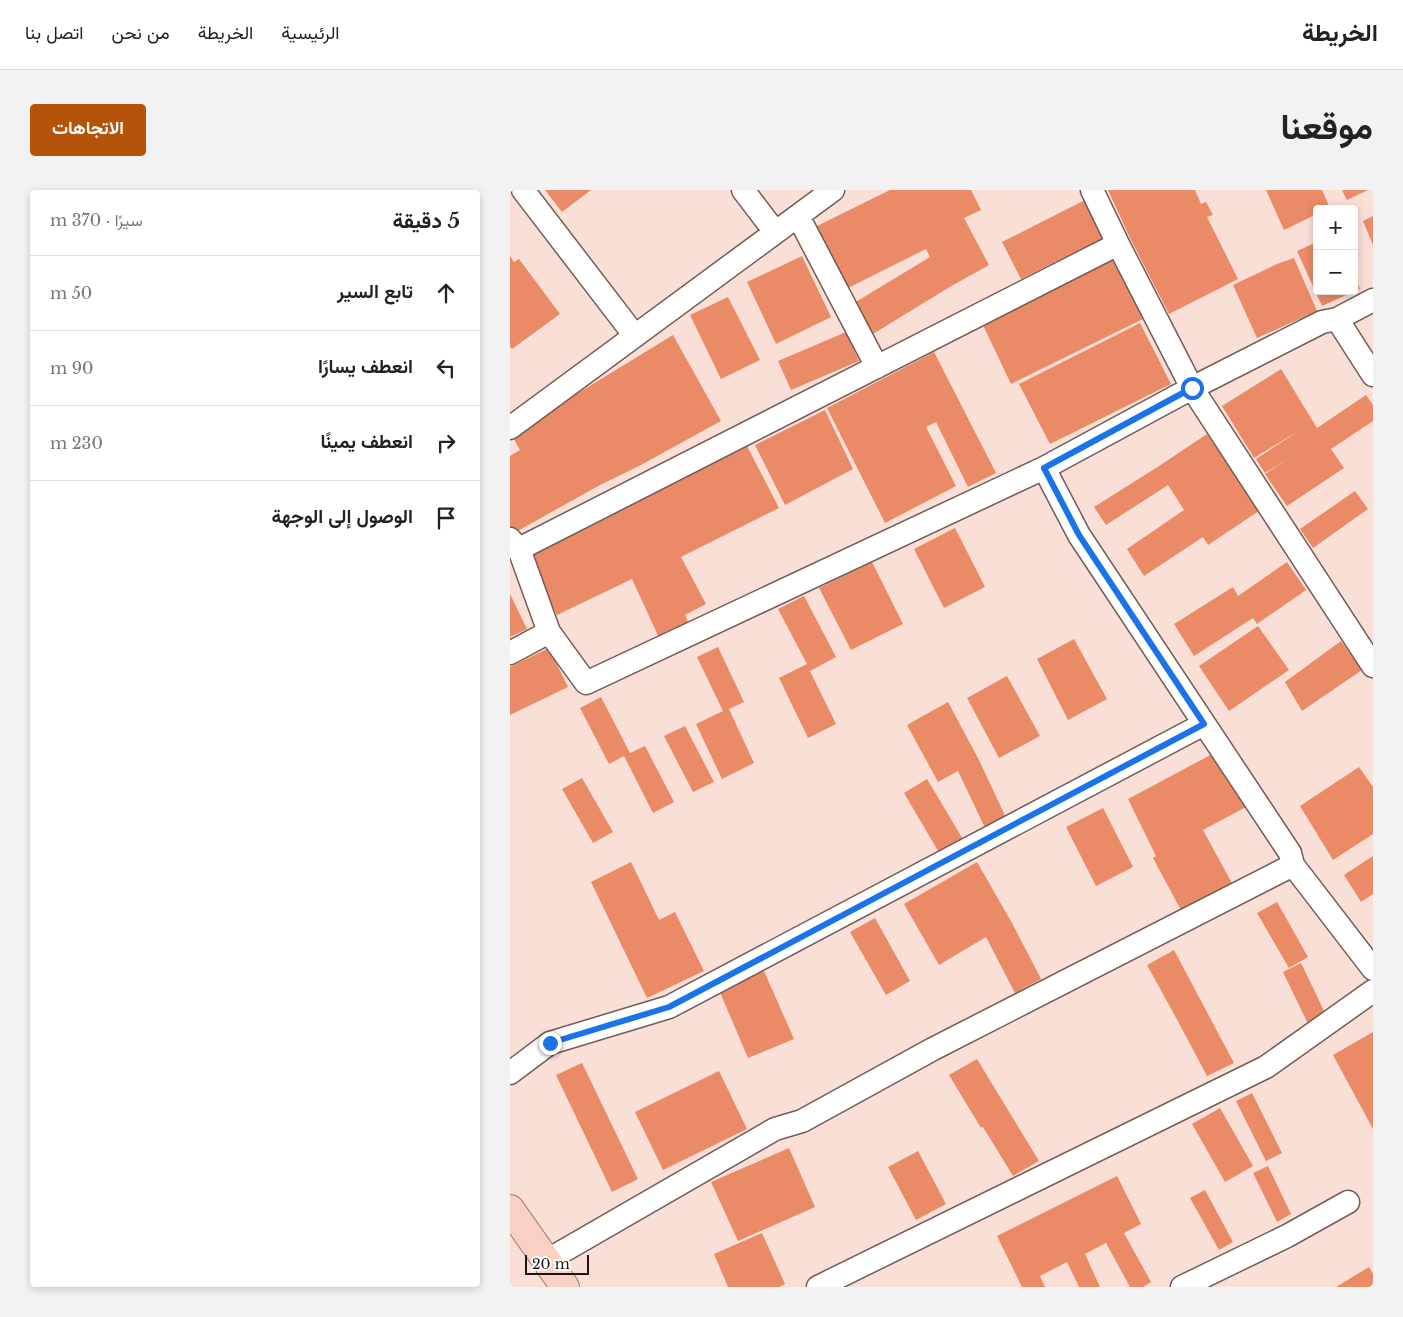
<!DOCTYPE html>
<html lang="ar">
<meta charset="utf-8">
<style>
body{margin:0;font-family:"Libre Baskerville",Vazirmatn,serif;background:#f2f2f2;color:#222;direction:rtl}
.controls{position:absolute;right:15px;top:15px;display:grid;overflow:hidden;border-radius:5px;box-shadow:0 2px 8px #0003}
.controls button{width:45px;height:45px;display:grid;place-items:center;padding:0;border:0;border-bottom:1px solid #e0e0e0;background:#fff;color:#222;font:25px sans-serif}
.scale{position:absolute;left:15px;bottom:12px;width:64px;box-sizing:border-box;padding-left:5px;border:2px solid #1d1512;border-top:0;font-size:14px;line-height:18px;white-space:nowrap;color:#1d1512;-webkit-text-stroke:4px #fff;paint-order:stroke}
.stop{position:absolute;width:15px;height:15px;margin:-11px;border:4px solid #1a73e8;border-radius:50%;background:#fff}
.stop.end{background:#1a73e8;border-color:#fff;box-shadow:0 1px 5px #0008}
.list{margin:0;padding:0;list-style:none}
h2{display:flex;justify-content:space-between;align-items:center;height:65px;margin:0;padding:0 20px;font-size:21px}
h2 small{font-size:16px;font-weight:400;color:#767676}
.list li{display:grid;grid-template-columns:32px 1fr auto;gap:15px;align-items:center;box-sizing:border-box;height:75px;padding:0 20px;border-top:1px solid #e0e0e0}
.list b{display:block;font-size:19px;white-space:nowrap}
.list em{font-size:16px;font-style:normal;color:#767676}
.icon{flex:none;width:28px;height:28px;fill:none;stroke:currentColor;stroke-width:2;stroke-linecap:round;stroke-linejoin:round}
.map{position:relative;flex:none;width:863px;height:1097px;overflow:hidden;direction:ltr;border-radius:5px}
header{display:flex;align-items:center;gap:30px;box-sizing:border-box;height:70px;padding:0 25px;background:#fff;border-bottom:1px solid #e0e0e0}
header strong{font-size:24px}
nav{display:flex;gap:28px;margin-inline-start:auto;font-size:18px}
.intro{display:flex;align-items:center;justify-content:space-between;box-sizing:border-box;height:120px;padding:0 30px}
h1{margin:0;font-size:35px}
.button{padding:12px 22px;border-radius:5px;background:#b45309;color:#fff;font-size:18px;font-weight:700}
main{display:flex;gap:30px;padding:0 30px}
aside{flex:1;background:#fff;border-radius:5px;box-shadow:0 2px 8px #0003}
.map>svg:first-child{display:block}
.building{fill:#ea8a67}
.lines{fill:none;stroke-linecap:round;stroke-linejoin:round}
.minor-casing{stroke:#725c55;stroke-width:25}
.primary-casing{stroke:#a97a6c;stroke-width:30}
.minor{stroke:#fff;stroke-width:22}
.primary{stroke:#f8d0c4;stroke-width:28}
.route{stroke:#1a73e8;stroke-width:6}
</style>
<header>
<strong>الخريطة</strong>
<nav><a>الرئيسية</a><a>الخريطة</a><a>من نحن</a><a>اتصل بنا</a></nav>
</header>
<div class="intro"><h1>موقعنا</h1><a class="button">الاتجاهات</a></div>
<main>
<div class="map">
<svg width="863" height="1097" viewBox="0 0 863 1097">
<rect width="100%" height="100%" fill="#f9dfd6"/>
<!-- building -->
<path class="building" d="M35 0H81L52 22Z
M380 0H461L471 20 454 28 479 75 438 98 363 144 344 113 420 67 416 59 334 100 303 38Z
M598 0H685L691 14 696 12 703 25 697 27 728 89 659 124 620 48Z
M756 0H812L820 18 807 19V24L774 40Z
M832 0H858L837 10Z
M577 9 595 47 511 89 492 52Z
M863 26V55L853 31Z
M807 52V101H844V86L850 99 812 116 787 61Z
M610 65 639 126 501 194 472 133Z
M0 66 4 72 9 69 50 124 2 159 0 157Z
M292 66 321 127 266 154 237 92Z
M784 68 807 121 747 148 723 95 767 74Z
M218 107 250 170 211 189 180 125Z
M630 133 661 194 540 254 509 194Z
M336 142 349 171 281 200 268 171Z
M163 145 211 231 129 276 90 295 4 343 0 336V266L10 260 0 242 47 216Z
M424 162 486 283 458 297 426 232 416 237 446 296 375 333 317 218Z
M771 179 807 238 856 205 863 215V231L821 259 834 278 777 316 755 284 779 268 755 283 746 269 787 242 744 268 712 216Z
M315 220 343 279 275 315 245 255Z
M697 244 749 321 698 355 693 347 634 386 617 359 674 320 658 295 596 335 584 317 646 278Z
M237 256 269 318 171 367 196 414 175 425 180 436 150 450 122 389 47 425 18 368 121 313Z
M845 301 858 319 803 358 790 339Z
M445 338 475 397 434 418 404 359Z
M362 372 393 434 341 460 309 398Z
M777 372 796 400 747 434 743 428 684 466 664 434 723 397 728 406Z
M0 404 17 439 0 447Z
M294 406 326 467 300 481 326 534 298 548 269 488 297 474 268 419Z
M748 436 779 480 719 521 689 476Z
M564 449 597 509 558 530 527 469Z
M831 451 852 480 792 521 775 492Z
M208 457 234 512 219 519 244 573 212 589 186 534 213 521 187 467Z
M39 458 58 497 0 525V477Z
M497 486 530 546 489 568 457 508Z
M91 507 120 563 135 556 164 612 143 623 114 566 99 574 70 518Z
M438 512 469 570 498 632 477 642 448 581 428 592 397 535Z
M175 536 204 592 183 602 154 546Z
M708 561 738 616 693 640 724 697 673 724 643 668 646 666 618 609Z
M849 577 863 597V644L823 670 790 616Z
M72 588 103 642 83 653 52 599Z
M417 589 454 651 431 666 394 603Z
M593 618 623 677 586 696 556 637Z
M863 666V704L851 712 834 685Z
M121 672 149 730 165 722 194 781 137 808 81 692Z
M467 672 502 733 531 789 505 803 476 747 429 775 394 714Z
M767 712 798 767 779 778 747 723Z
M365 728 400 791 376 805 340 742Z
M664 760 724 873 697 886 670 835 637 775Z
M791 773 817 827 799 836 773 782Z
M254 781 284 849 238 868 209 800Z
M863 842V939L823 865Z
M467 869 529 971 503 986 473 937 471 938 439 885Z
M72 873 128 989 102 1002 46 885Z
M209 881 237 939 153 980 125 922Z
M742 903 772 963 756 971 726 911Z
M710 918 743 976 715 992 682 934Z
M279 958 305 1017 228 1051 201 992Z
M408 961 436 1014 406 1030 378 977Z
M758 976 781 1024 767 1032 743 983Z
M607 986 631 1034 614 1043 641 1092 633 1097H620L596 1053 575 1064 590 1097H569L557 1072 530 1086 535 1097H512L487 1046Z
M695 1000 723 1052 709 1060 680 1008Z
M252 1043 275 1094 269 1097H218L204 1064Z
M859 1077 863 1084V1097H826Z"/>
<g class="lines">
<!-- minor casing -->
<g class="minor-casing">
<path id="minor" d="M13 0 125 146
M233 0 265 42
M582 0 608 54 682 198 863 476
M288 26 367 177
M827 129 863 185
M0 238 323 0
M534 278 569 345 780 663 783 675 863 779
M0 349 9 359 39 442 76 493 534 278 682 198 812 132 827 129 863 110
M9 359 608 54
M0 463 39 442
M0 883 40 853 159 817 694 534
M36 1071 265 939 292 931 423 859 783 675
M308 1097 756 877 863 801
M672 1097 777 1046 838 1012"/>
</g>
<!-- primary casing -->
<g class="primary-casing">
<path id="primary" d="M0 1019 55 1097"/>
</g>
<!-- minor -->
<use href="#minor" class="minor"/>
<!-- primary -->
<use href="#primary" class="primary"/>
</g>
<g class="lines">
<!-- route -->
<path class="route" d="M40 853 159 817 694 534 569 345 534 278 682 198"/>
</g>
</svg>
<div class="controls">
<button>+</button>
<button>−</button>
</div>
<div class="scale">20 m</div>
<div class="stop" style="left:682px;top:198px"></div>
<div class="stop end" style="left:40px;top:853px"></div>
</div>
<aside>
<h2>5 دقيقة<small>سيرًا · 370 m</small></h2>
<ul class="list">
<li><svg class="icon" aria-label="ahead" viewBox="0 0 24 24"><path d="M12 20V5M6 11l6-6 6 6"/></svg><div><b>تابع السير</b></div><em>50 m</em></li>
<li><svg class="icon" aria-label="left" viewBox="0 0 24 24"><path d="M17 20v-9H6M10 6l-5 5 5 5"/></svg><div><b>انعطف يسارًا</b></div><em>90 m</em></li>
<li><svg class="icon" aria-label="right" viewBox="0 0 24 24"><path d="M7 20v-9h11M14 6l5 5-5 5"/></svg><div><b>انعطف يمينًا</b></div><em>230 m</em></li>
<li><svg class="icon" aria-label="arrive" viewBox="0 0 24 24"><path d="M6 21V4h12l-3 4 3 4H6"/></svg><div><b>الوصول إلى الوجهة</b></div></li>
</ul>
</aside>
</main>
